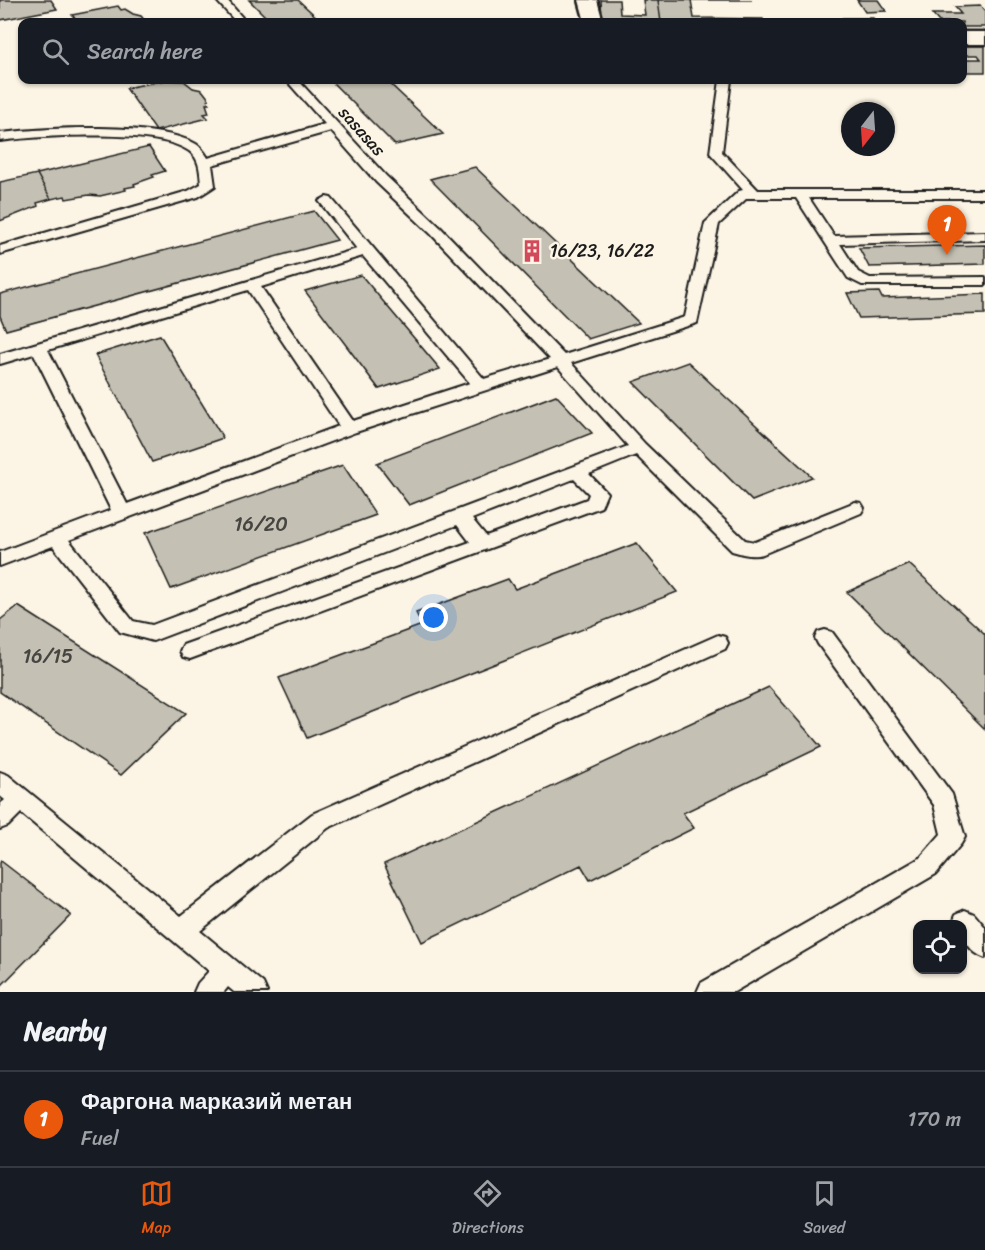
<!DOCTYPE html>
<meta charset="utf-8">
<style>
body{margin:0;font-family:Sriracha,sans-serif;background:#242831;color:#f1f3f6}
.controls{position:absolute;right:18px;bottom:18px;display:grid;overflow:hidden;border-radius:12px;box-shadow:0 2px 4px #0004}
.controls button{width:54px;height:54px;display:grid;place-items:center;padding:0;border:0;border-bottom:2px solid #363941;background:#171b24;color:#f1f3f6;font:30px sans-serif}
.compass{position:absolute;left:841px;top:102px;width:54px;height:54px;border-radius:50%;background:#171b24;box-shadow:0 2px 4px #0004;rotate:197deg}
.you{position:absolute;left:434px;top:618px;width:21px;height:21px;margin:-15px;border:4px solid #fff;border-radius:50%;background:#1a73e8;box-shadow:0 0 0 9px #1a73e833}
.badge{display:grid;place-items:center;width:39px;height:39px;border-radius:50%;background:#ea580c;color:#fff;font-size:20px;font-weight:700}
.pin{position:absolute;translate:-50% -50px;filter:drop-shadow(0 2px 3px #0008)}
.pin::after{content:'';position:absolute;top:32px;width:21px;height:18px;background:inherit;clip-path:polygon(0 0,100% 0,50% 100%)}
.list{margin:0;padding:0;list-style:none}
h2{display:flex;justify-content:space-between;align-items:center;height:78px;margin:0;padding:0 24px;font-size:26px}
h2 small{font-size:20px;font-weight:400;color:#9ea1a6}
.list li{display:grid;grid-template-columns:39px 1fr auto;gap:18px;align-items:center;box-sizing:border-box;height:96px;padding:0 24px;border-top:2px solid #363941}
.list b{display:block;font-size:22px;white-space:nowrap}
.list p{margin:0;font-size:20px;white-space:nowrap;color:#9ea1a6}
.list em{font-size:20px;font-style:normal;color:#9ea1a6}
.icon{flex:none;width:33px;height:33px;fill:none;stroke:currentColor;stroke-width:2;stroke-linecap:round;stroke-linejoin:round}
.map{position:relative;flex:none;width:985px;height:992px;overflow:hidden}
.search{position:absolute;background:#171b24;box-shadow:0 2px 4px #0004;left:18px;right:18px;top:18px;height:66px;display:flex;align-items:center;gap:15px;box-sizing:border-box;padding:0 21px;border-radius:12px;color:#9ea1a6;font-size:22px}
.sheet{height:174px;background:#171b24}
nav{display:flex;justify-content:space-around;align-items:center;box-sizing:border-box;height:84px;border-top:2px solid #363941;background:#171b24;font-size:16px;color:#9ea1a6}
nav a{display:grid;justify-items:center;gap:3px}
nav .on{color:#ea580c}
.map>svg:first-child{display:block}
.building{fill:#c4c0b3;stroke:#1c1c1c;stroke-width:1.5}
.lines{fill:none;stroke-linecap:round;stroke-linejoin:round}
.service-casing{stroke:#1c1c1c;stroke-width:4}
.minor-casing{stroke:#1c1c1c;stroke-width:5}
.service{fill:#fcf5e5;fill-rule:evenodd}
.minor{fill:#fcf5e5;fill-rule:evenodd}
.labels{text-anchor:middle;stroke-width:5;stroke-linejoin:round;paint-order:stroke}
.far-street-label{font-size:18px;fill:#1c1c1c;stroke:#fcf5e5}
.far-poi-label{font-size:18px;fill:#1c1c1c;stroke:#fcf5e5;text-anchor:start}
.number-label{font-size:20px;fill:#464542}
</style>
<div class="map">
<svg width="985" height="992" viewBox="0 0 985 992">
<rect width="100%" height="100%" fill="#fcf5e5"/>
<filter id="ink" filterUnits="userSpaceOnUse"><feTurbulence type="fractalNoise" baseFrequency=".0167" numOctaves="2"/><feDisplacementMap in="SourceGraphic" scale="12" xChannelSelector="R" yChannelSelector="G"/><feConvolveMatrix kernelMatrix="1 2 1 2 8 2 1 2 1" color-interpolation-filters="sRGB"/></filter>
<g filter="url(#ink)">
<!-- building -->
<path class="building" d="M0 0H51L57 9 0 20Z
M249 0H298L322 22H271Z
M601 0H619L620 14 645 15 643 0H658L661 22H602Z
M658 0H752H691L694 18 763 19 764 22H661Z
M857 0H878L886 11 865 12Z
M118 6 121 10 125 9 133 14 141 16 146 22H78L72 15Z
M980 6 985 12V27H962V22H939L932 14H961L955 7Z
M843 18H873L876 22H846Z
M962 46H985V72H962V59H981L978 55H962Z
M166 80 184 81 193 88 202 90 209 99 207 100 209 104H206L209 113 204 114 208 118 156 131 126 88Z
M330 80H386L443 134 395 145Z
M149 147 165 171 152 175 154 177 134 184 135 186 125 188 126 190 100 196 89 195 66 199 65 196 51 199 37 174Z
M475 167 639 323 588 339 430 179Z
M37 174 51 199 37 203 38 206 0 221V182Z
M314 211 337 240 6 330 0 316V294Z
M985 245V264L869 267 859 248Z
M361 275 440 369 379 389 305 291Z
M879 292 882 298 985 294V314L859 318 847 293Z
M160 335 223 438 152 462 95 355Z
M688 362 812 477 752 501 633 382Z
M556 395 592 433 409 505 377 463Z
M343 465 376 515 171 589 145 533Z
M637 543 677 592 307 738 279 678 422 625 416 613 508 579 515 589Z
M909 564 985 634V729L847 592Z
M18 606 186 713 121 775 0 692V620Z
M769 687 821 747 683 813 694 828 590 880 581 865 422 942 384 864Z
M1 861 71 915 0 987V863Z"/>
<g class="lines">
<!-- service casing -->
<g class="service-casing">
<path id="service" d="M216 0H227L246 22H236Z
M286 80H298L386 176 441 228 564 355 685 317 705 223 739 191 743 190 710 153 720 80H731L722 152 758 190H985V198H809L834 236 985 232V240L840 244 858 272 870 278 985 277V285H862L848 278 796 198H747L719 224 697 323 571 363 645 444 745 540 755 542 855 502 861 503 864 508 861 513 763 554C753 557 742 554 732 551L636 455 589 474 607 493 601 507 190 659 183 657 180 651 183 645 470 542 457 525 153 641 120 632 53 546 0 566V552L111 510 34 354 0 364V354L357 249 319 201 326 197 331 198 484 379 550 359 431 234 376 182 331 131 212 165 215 186 198 197 0 254V246L188 191 201 184C200 172 200 159 189 151 158 128 39 136 0 141V133C46 128 156 121 196 144 201 147 205 153 208 158L325 124ZM363 256 470 383 353 421 261 287ZM248 290 339 426 127 504 48 350ZM558 367 628 446 152 625 133 621 69 540 356 432ZM574 479 589 494 587 499 486 536 472 519Z
M825 630 832 632 952 794 965 837 961 844 936 874 734 992H697L701 983 920 858 941 834 934 805 818 644 815 638 818 632Z
M718 635 725 637 728 643 725 649 328 828 200 931 263 983 267 992H234L228 987 224 992H194L198 983 209 971 21 813 8 826 0 829V804L5 800 0 796V772L8 775 181 916 312 814Z
M965 910 974 914 985 927V958C970 952 962 940 962 924H954L953 922 956 914Z"/>
</g>
<!-- minor casing -->
<g class="minor-casing">
<path id="minor" d="M579 0H597L603 22H585Z
M962 32H985V44H962Z"/>
</g>
<!-- service -->
<use href="#service" class="service"/>
<!-- minor -->
<use href="#minor" class="minor"/>
</g>
</g>
<!-- icons -->
<defs>
<g id="building-bare" transform="scale(1.8)"><path d="M-4-6H4V6H1V3H-1V6H-4ZM-2.5-4.3h1.7v1.8h-1.7ZM.8-4.3h1.7v1.8H.8ZM-2.5-1h1.7V.8h-1.7ZM.8-1h1.7V.8H.8Z" fill="#d1495b" stroke="#fcf5e5" stroke-width="2.5" paint-order="stroke"/></g>
</defs>
<g fill-rule="evenodd">
<use href="#building-bare" x="532" y="251"/>
</g>
<g class="labels">
<!-- far-street labels -->
<g class="far-street-label">
<text transform="translate(362 131) rotate(48)" y="6">sasasas</text>
</g>
<!-- far-poi labels -->
<g class="far-poi-label">
<text x="550" y="257">16/23, 16/22</text>
</g>
<!-- number labels -->
<g class="number-label">
<text x="261" y="531">16/20</text>
<text x="48" y="663">16/15</text>
</g>
</g>
</svg>
<div class="controls">
<button><svg class="icon" aria-label="locate" viewBox="0 0 24 24"><circle cx="12" cy="12" r="6"/><path d="M12 2v4M12 18v4M2 12h4M18 12h4"/></svg></button>
</div>
<svg class="compass" viewBox="-18 -18 36 36"><path d="M0-13l5 13h-10z" fill="#e53935"/><path d="M0 13l5-13h-10z" fill="#9ea1a6"/></svg>
<div class="you"></div>
<div class="pin badge" style="left:947px;top:255px">1</div>
<div class="search"><svg class="icon" aria-label="search" viewBox="0 0 24 24"><circle cx="10" cy="10" r="6"/><path d="M15 15l6 6"/></svg>Search here</div>
</div>
<section class="sheet">
<h2>Nearby<small></small></h2>
<ul class="list">
<li><span class="badge">1</span><div><b>Фаргона марказий метан</b><p>Fuel</p></div><em>170 m</em></li>
</ul>
</section>
<nav>
<a class="on"><svg class="icon" aria-label="map" viewBox="0 0 24 24"><path d="M3 6l6-2 6 2 6-2v14l-6 2-6-2-6 2zM9 4v14M15 6v14"/></svg>Map</a>
<a><svg class="icon" aria-label="directions" viewBox="0 0 24 24"><path d="M12 3l9 9-9 9-9-9zM9 14v-3h6M13 9l2 2-2 2"/></svg>Directions</a>
<a><svg class="icon" aria-label="saved" viewBox="0 0 24 24"><path d="M7 4h10v16l-5-4-5 4z"/></svg>Saved</a>
</nav>
